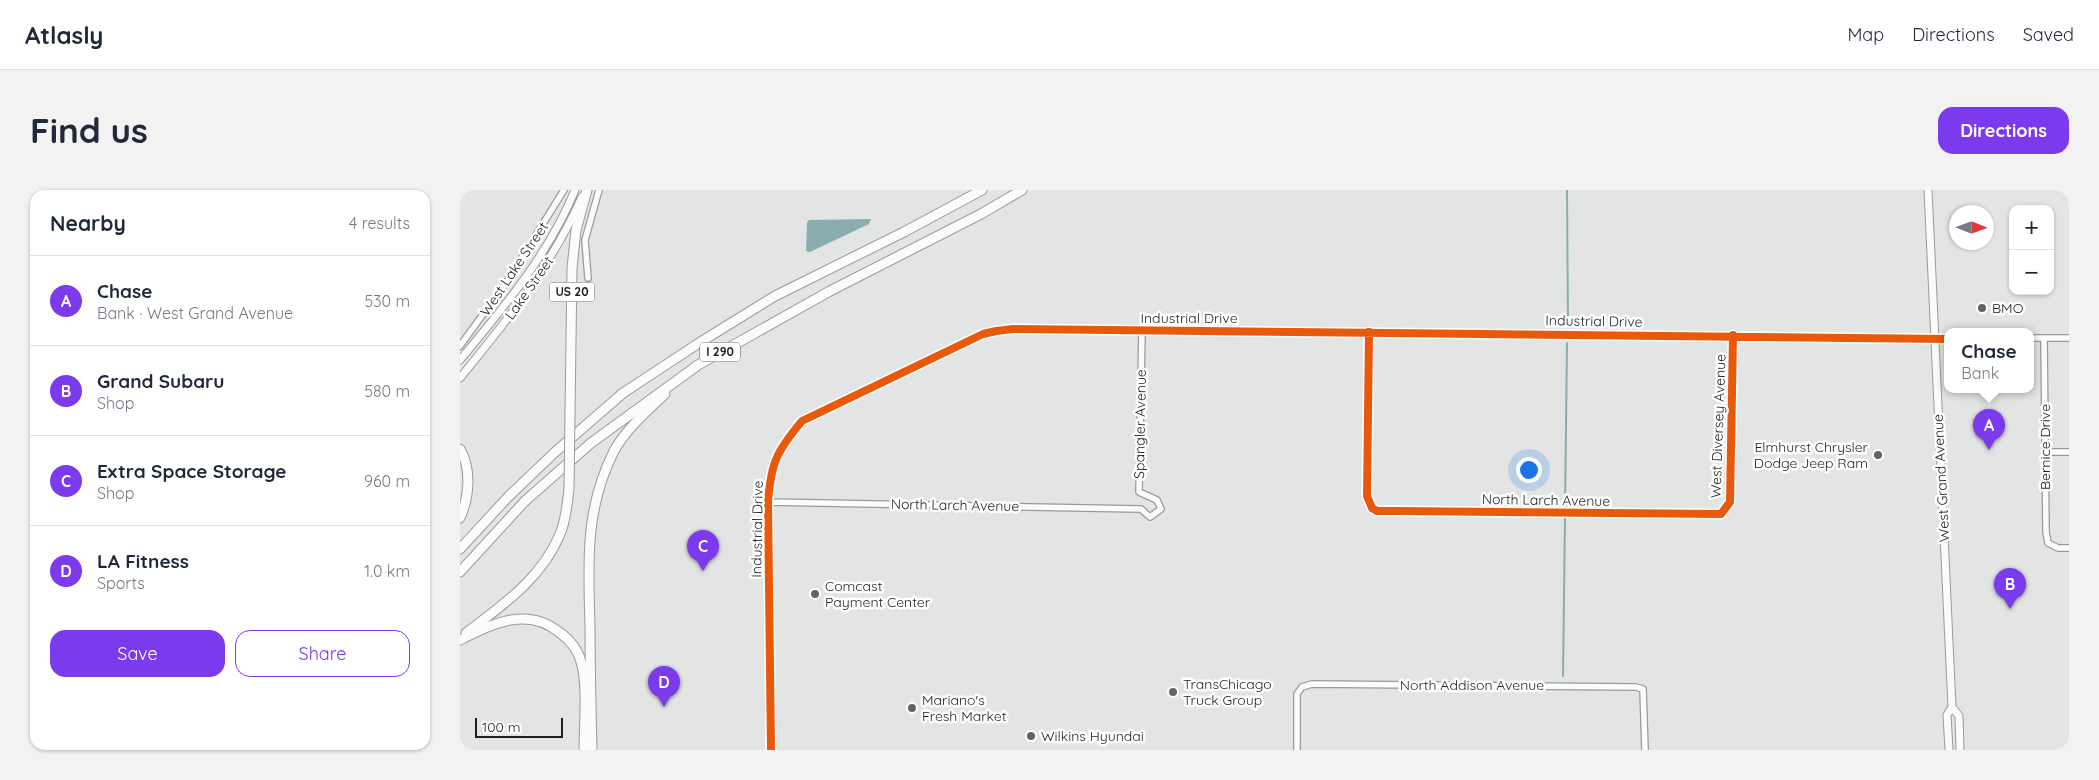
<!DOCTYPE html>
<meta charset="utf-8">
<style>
body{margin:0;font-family:Quicksand,sans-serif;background:#f2f2f3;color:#1f2937}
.controls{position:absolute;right:15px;top:15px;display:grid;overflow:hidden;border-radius:10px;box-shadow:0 1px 4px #0004}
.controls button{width:45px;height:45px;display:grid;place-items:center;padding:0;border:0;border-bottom:1px solid #e0e1e3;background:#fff;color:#1f2937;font:25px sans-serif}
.compass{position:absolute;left:1489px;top:15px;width:45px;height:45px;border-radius:50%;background:#fff;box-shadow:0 1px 4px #0004;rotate:91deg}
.scale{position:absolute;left:15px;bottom:12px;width:88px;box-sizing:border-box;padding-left:5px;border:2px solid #1d1e1d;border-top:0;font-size:14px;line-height:18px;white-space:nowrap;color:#1d1e1d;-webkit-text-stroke:4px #fff;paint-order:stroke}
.you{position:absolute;left:1068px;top:279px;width:18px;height:18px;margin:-12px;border:4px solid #fff;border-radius:50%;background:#1a73e8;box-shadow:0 0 0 8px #1a73e833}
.badge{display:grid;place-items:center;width:32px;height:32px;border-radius:50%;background:#7c3aed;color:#fff;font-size:16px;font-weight:700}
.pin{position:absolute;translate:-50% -41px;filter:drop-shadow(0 1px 2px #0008)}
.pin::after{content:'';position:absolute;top:26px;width:18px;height:15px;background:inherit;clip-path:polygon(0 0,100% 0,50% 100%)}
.popup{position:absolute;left:1484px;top:138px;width:90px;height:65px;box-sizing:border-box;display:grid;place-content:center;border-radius:10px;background:#fff;filter:drop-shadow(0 1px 4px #0005);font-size:16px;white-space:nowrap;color:#747a83}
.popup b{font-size:19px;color:#1f2937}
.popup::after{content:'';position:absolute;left:50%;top:100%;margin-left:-10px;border:10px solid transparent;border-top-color:#fff}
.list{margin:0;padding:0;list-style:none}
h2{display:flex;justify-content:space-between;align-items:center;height:65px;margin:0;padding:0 20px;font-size:21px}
h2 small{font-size:16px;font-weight:400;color:#747a83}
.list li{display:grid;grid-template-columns:32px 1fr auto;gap:15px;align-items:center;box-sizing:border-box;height:90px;padding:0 20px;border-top:1px solid #e0e1e3}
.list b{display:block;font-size:19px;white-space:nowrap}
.list p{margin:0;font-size:16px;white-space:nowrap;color:#747a83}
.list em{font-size:16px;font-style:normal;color:#747a83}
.actions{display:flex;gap:10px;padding:15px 20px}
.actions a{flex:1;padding:11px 0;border:1px solid #7c3aed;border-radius:15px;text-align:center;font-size:18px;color:#7c3aed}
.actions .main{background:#7c3aed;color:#fff}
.map{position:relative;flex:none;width:1609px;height:560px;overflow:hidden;border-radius:15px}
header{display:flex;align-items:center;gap:30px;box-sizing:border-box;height:70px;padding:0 25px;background:#fff;border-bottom:1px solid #e0e1e3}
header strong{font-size:24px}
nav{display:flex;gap:28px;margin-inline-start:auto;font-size:18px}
.intro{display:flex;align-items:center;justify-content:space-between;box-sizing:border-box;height:120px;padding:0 30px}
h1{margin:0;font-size:35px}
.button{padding:12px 22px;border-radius:15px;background:#7c3aed;color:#fff;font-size:18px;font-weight:700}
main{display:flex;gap:30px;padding:0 30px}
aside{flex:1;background:#fff;border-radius:15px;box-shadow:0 1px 4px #0004}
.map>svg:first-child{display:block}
.water{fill:#8aaeb0}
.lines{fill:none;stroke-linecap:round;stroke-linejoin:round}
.stream{stroke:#8aaeb0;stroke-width:2}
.minor-casing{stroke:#999b9a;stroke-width:8}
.major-casing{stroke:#999b9a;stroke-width:9}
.highway-casing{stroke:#999b9a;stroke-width:11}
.minor{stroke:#fbfbfb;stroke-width:5.5}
.major{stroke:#fbfbfb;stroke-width:7}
.highway{stroke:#fbfbfb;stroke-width:9}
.highway-bridge-casing{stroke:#999b9a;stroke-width:11;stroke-linecap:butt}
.highway-bridge{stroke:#fbfbfb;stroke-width:9}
.cycleway-casing{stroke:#fff;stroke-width:11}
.cycleway{stroke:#e8590c;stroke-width:8}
.poi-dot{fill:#626463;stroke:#fff;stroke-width:2}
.labels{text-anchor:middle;stroke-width:5;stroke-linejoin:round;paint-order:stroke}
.shield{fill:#fff;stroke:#616261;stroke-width:1}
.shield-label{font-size:12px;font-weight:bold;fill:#1d1e1d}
.street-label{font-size:14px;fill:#1d1e1d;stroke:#fff}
.poi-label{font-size:14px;fill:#1d1e1d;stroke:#fff;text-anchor:start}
</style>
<header>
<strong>Atlasly</strong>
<nav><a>Map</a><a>Directions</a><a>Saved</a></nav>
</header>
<div class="intro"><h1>Find us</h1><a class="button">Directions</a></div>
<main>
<aside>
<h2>Nearby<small>4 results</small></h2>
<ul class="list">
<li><span class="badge">A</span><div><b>Chase</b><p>Bank · West Grand Avenue</p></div><em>530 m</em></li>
<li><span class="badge">B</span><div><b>Grand Subaru</b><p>Shop</p></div><em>580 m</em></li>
<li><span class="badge">C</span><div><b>Extra Space Storage</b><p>Shop</p></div><em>960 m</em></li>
<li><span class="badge">D</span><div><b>LA Fitness</b><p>Sports</p></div><em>1.0 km</em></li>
</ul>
<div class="actions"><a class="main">Save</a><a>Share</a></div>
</aside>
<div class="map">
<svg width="1609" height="560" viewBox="0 0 1609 560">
<rect width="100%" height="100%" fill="#e3e5e4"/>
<!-- water -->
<path class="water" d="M411 29 409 34 350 62 346 61 347 33 349 30Z"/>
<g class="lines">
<!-- stream -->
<path class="stream" d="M1107 0 1108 137
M1105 318 1107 153
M1103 486 1105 327"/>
<!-- minor casing -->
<g class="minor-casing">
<path id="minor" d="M128 88 125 50 139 0
M909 142 907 306 912 318 917 321H938L1261 324 1270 312 1273 145
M1570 148H1609
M1584 148 1586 342 1588 353 1598 358H1609
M0 156 48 90 104 0
M1586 262H1609
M308 312 681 319 690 327 701 319 697 310 679 302 682 140
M311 560 308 312C311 272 317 261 342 231L523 144 536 141 553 139 1488 149
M837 560V504L842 497 852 494 1176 497 1183 499 1185 560"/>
</g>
<!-- major casing -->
<g class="major-casing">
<path id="major" d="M1468 0 1492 517 1487 525 1489 560
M0 170C44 117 89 64 115 0
M0 188C49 128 90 78 122 7
M1492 517 1499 526 1500 560"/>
</g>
<!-- highway casing -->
<g class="highway-casing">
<path id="highway" d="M110 223 112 78 116 40 127 0
M0 259C12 279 9 308 0 328
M0 359 48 307 94 263 163 203 239 153 315 106 444 42 522 0
M0 382 65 311 131 253 238 175 370 101 521 24 562 0
M6 443C43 415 82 388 100 344 106 331 107 314 109 299
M0 450C32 434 67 416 99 442 110 450 118 459 121 472 128 494 124 536 124 560
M132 560C131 518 130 476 130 435 128 373 125 318 154 261 166 239 187 221 205 204"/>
</g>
<!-- minor -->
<use href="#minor" class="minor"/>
<!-- major -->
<use href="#major" class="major"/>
<!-- highway -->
<use href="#highway" class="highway"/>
<!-- highway-bridge casing -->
<g class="highway-bridge-casing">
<path id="highway-bridge" d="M109 299 110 223"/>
</g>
<!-- highway-bridge -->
<use href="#highway-bridge" class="highway-bridge"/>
<!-- cycleway casing -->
<g class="cycleway-casing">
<path id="cycleway" d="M909 142 907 306 912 318 917 321H938L1261 324 1270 312 1273 145
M311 560 308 312C311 272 317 261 342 231L523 144 536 141 553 139 1488 149"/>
</g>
<!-- cycleway -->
<use href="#cycleway" class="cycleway"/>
</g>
<!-- markers -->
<g class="poi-dot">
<circle cx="1522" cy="118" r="5"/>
<circle cx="1418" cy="265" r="5"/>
<circle cx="355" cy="404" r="5"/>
<circle cx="713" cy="502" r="5"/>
<circle cx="452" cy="518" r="5"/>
<circle cx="571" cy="546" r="5"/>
</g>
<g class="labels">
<!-- shield labels -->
<g class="shield">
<rect x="89.5" y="92.5" width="45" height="19" rx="4"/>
<rect x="240" y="152.5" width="40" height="19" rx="4"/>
</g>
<g class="shield-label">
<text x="112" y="106">US 20</text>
<text x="260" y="166">I 290</text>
</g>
<!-- street labels -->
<g class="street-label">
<text transform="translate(54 79) rotate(-56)" y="5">West Lake Street</text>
<text transform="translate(69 98) rotate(-55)" y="5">Lake Street</text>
<text x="729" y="133">Industrial Drive</text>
<text transform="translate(1134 131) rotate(1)" y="5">Industrial Drive</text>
<text transform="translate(680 234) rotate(-89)" y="5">Spangler Avenue</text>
<text transform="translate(1258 236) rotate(-88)" y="5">West Diversey Avenue</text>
<text transform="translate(1585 257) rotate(-90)" y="5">Bernice Drive</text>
<text transform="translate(1481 288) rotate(-93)" y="5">West Grand Avenue</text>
<text transform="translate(1086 310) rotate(1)" y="5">North Larch Avenue</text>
<text transform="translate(495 315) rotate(1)" y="5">North Larch Avenue</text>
<text transform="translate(297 339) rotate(-89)" y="5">Industrial Drive</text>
<text x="1012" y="500">North Addison Avenue</text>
</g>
<!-- poi labels -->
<g class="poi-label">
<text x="1532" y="123">BMO</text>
<text x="1408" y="262" text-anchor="end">Elmhurst Chrysler<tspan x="1408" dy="16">Dodge Jeep Ram</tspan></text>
<text x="365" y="401">Comcast<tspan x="365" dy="16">Payment Center</tspan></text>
<text x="723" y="499">TransChicago<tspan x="723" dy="16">Truck Group</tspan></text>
<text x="462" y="515">Mariano's<tspan x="462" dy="16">Fresh Market</tspan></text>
<text x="581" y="551">Wilkins Hyundai</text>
</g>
</g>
</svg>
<div class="controls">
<button>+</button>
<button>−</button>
</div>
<svg class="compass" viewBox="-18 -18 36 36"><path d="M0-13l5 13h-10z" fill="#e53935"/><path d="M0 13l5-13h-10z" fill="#747a83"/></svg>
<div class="scale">100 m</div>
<div class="you"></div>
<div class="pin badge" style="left:1529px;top:260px">A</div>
<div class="popup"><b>Chase</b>Bank</div>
<div class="pin badge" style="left:1550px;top:419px">B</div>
<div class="pin badge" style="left:243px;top:381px">C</div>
<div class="pin badge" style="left:204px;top:517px">D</div>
</div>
</main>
